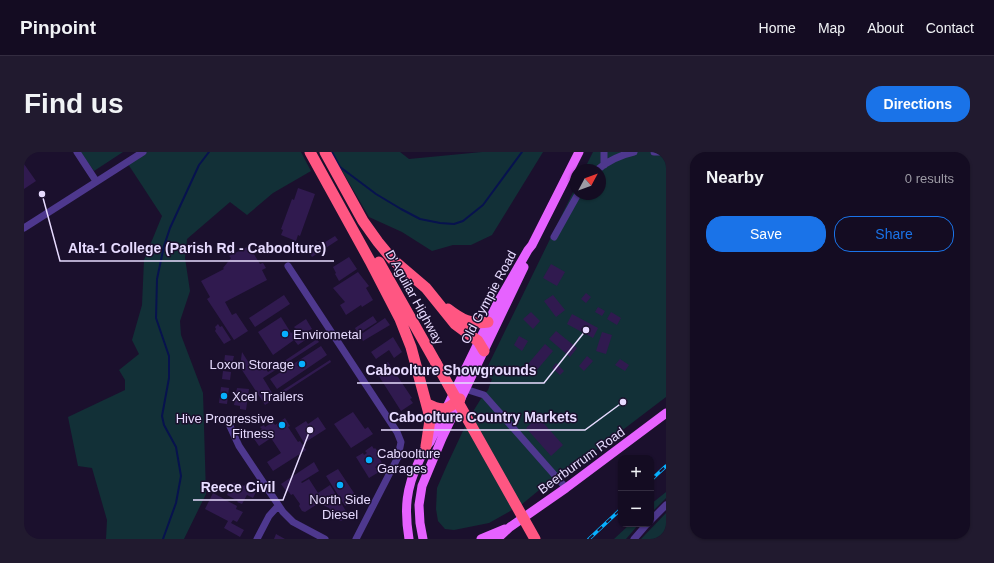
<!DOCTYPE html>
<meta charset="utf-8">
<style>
body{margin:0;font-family:Arial,sans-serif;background:#211a2f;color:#f1f3f6}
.controls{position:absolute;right:12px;bottom:12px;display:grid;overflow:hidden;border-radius:8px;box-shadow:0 1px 3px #0004}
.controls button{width:36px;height:36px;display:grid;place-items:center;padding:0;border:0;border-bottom:1px solid #332c40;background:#140c22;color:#f1f3f6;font:20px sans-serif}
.compass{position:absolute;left:546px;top:12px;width:36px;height:36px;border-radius:50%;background:#140c22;box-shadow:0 1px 3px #0004;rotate:49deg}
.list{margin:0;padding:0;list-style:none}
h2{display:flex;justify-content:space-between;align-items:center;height:52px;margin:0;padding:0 16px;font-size:17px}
h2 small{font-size:13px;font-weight:400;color:#9d9ba5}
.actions{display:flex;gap:8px;padding:12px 16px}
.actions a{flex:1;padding:9px 0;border:1px solid #1a73e8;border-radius:16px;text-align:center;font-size:14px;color:#1a73e8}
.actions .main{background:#1a73e8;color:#fff}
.map{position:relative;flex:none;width:642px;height:387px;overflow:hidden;border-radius:16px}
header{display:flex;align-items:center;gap:24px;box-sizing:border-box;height:56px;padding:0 20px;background:#140c22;border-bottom:1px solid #332c40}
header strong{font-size:19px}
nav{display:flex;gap:22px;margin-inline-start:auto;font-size:14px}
.intro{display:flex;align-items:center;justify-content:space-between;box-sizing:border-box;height:96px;padding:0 24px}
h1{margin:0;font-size:28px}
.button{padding:10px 18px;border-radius:16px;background:#1a73e8;color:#fff;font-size:14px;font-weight:700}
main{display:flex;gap:24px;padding:0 24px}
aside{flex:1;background:#140c22;border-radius:16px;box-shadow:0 1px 3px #0004}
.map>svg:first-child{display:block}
.green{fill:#123037}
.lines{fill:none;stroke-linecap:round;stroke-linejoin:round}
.stream{stroke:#07124e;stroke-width:2}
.building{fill:#301a4f}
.minor{stroke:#4e388e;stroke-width:7}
.major{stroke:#e662ff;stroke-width:9}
.highway{stroke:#ff5682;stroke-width:11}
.rail-casing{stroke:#07b0ff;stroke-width:3.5}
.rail{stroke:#1b102d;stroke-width:2;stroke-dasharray:6;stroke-linecap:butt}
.highway-bridge{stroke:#ff5682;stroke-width:11}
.poi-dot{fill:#07b0ff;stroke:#1b102d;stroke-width:1.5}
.labels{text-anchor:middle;stroke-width:3;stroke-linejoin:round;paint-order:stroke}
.street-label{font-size:13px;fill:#e7dbff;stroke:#1b102d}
.poi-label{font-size:13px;fill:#e7dbff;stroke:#1b102d;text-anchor:start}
.leader{fill:none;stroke:#e7dbff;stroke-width:1.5}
.callout-dot{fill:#e7dbff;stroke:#1b102d;stroke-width:1.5}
.callout-label{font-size:14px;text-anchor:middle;font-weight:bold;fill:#e7dbff;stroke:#1b102d;stroke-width:3;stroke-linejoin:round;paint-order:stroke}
</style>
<header>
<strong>Pinpoint</strong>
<nav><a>Home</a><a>Map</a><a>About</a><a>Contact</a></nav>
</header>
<div class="intro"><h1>Find us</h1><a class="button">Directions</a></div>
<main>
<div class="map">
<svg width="642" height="387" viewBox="0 0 642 387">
<rect width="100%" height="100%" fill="#1b102d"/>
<!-- green -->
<path class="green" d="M56 0H99L70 19Z
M123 0H277L287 19 249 41 223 63 206 50 163 87 161 106 166 139 156 169 157 183 179 241 182 342 160 387H82L83 368 68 316 54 314 44 265 101 238V228L95 218 115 202 108 188 118 153 120 108 138 64 104 12Z
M307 0H376L385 7 458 0H519L468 83 447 93H429L408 99 378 80 345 65Z
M569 0H642V245L554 312 537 320 497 353 465 371 430 378 421 377 414 369 412 357 413 336 423 313 445 266 458 245 464 238 468 227 460 222 552 34V42H576V18H560Z
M642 340V346L627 361V352Z
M642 361V380L635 387H617Z
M606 372H615L602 387H590Z"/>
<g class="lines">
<!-- stream -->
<path class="stream" d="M308 0 316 15 352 42 377 57 396 67 416 71 430 72 439 69 459 53 498 0
M139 387 152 351 157 324 152 295 140 273 138 264 145 226V204L132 166 133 127 140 94 146 76 175 13 185 0"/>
</g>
<!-- building -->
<path class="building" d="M0 12 12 29 0 37Z
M274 36 291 42 276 84 274 83 272 89 257 83 259 78 257 77 268 47 270 48Z
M311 84 314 88 288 105 285 100Z
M225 94 236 112 239 111 242 116 238 118 243 128 201 150 208 163 212 161 224 179 210 188 183 147 186 145 177 129 200 117 199 116 207 106 205 104Z
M325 105 333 117 315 129 311 122 312 121 309 115Z
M527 112 541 120 533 134 519 126Z
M334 120 345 134 342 136 349 148 338 155 337 153 322 163 316 153 321 150 309 136Z
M562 141 567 145 562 151 557 147Z
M260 143 266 152 231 175 225 166Z
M529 143 541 158 532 165 520 149Z
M574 155 581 159 578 164 571 160Z
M507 160 516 169 509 177 499 167Z
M587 160 597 166 593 173 583 167Z
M548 162 574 176 569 186 543 172Z
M349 164 353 170 334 182 331 176Z
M257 165 267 181 272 177 270 175 282 167 288 177 284 179 287 184 274 193 270 188 249 203 234 180Z
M361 166 366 173 339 189 336 183Z
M194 172 196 175 198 174 207 188 200 192 191 179 192 177 191 175Z
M532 179 553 196 546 205 525 187Z
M578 180 588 183 582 202 572 199Z
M495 184 504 189 498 199 490 193Z
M369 185 378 200 370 206 365 198 352 207 347 200Z
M293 187 295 190 239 226 250 244 306 208 307 210 241 253 216 215 218 200 228 216 237 210 244 220Z
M521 192 529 199 512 219 504 212Z
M297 194 303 203 253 237 246 227Z
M201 203 210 204 208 212 200 211Z
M563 204 569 209 560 219 555 214Z
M596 207 605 213 601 219 591 213Z
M364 210 388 246 386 247 389 251 377 259 351 218Z
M532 211 540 219 536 223 528 216Z
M199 219 207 220 206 228 198 227Z
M197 235 205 236 203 252 195 251Z
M213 236 225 237 222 258 216 257V254L210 253Z
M329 260 341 277 344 275 349 282 327 296 310 272Z
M294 265 302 277 280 291 271 276 282 269 284 272Z
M514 265 539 293 527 304 502 276Z
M261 266 266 274 264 275 274 290 276 289 282 298 249 319 243 310 257 301 247 286 235 294 228 284V280L231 279 232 281 238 277 236 275 240 273 241 275 249 270 251 273Z
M348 294 350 297 351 296 356 302 354 304 358 311 351 315 355 320 345 326 332 305 339 301 340 303 343 301 341 299Z
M290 310 295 319 277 330 278 331 285 327 294 341 306 333 325 364 317 369 313 367 305 356 295 351 281 360 278 359 275 354 276 352 269 342 267 343 264 339 263 340 257 332Z
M314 317 330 341 325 344 328 349 321 354 302 324Z
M208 331H214L220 334 222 332 227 334 226 337 232 340 229 346 223 343 218 352 213 350 214 349 203 343Z
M189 341 213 354 212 357 219 360 213 370 209 368 207 371 220 378 216 385 200 376 204 369 181 357Z
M252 382 261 387H250Z"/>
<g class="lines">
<!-- minor -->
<path class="minor" d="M53 0 72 29
M630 0H636
M580 13V0
M573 18C584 9 596 3 610 0
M0 76 119 0
M530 85 554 42
M264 114 373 280 377 290 374 305 332 387
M441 237 460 243 542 336
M205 272 215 294 259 360 269 370 301 387
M627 368 642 353
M233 387 245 364 254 354
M610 387 623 372"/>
<!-- major -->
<path class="major" d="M385 387C380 357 382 336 395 309 398 302 401 295 406 290L473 152 504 98 508 93 555 0
M399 387 396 371 395 353 398 334 418 286 500 115
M457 387 481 377
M473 387 486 375 542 336 642 261"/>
<!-- highway -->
<path class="highway" d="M286 0 346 109 376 167 387 195 404 258 406 268 402 294
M301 0 339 69 354 90 368 107 402 136 431 172 454 189 460 199
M355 110 412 211
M424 157C437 167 447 173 464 170
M403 252C419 260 423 258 436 247"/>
<!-- rail casing -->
<g class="rail-casing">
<path id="rail" d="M627 328 642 314
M565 387 597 357"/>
</g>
<!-- rail -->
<use href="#rail" class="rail"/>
<!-- highway-bridge -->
<path class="highway-bridge" d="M412 211 511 387"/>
</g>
<!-- markers -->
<g class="poi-dot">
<circle cx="261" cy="182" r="4"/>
<circle cx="278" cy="212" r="4"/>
<circle cx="200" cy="244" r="4"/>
<circle cx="258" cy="273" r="4"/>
<circle cx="345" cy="308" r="4"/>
<circle cx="316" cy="333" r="4"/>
</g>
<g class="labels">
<!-- street labels -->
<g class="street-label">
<text transform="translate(391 145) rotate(61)" y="5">D'Aguilar Highway</text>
<text transform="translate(464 145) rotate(-62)" y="5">Old Gympie Road</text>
<text transform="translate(557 308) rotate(-36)" y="5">Beerburrum Road</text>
</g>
<!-- poi labels -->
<g class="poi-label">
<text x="269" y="187">Envirometal</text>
<text x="270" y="217" text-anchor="end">Loxon Storage</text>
<text x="208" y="249">Xcel Trailers</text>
<text x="250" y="271" text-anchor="end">Hive Progressive<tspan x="250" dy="15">Fitness</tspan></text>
<text x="353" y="306">Caboolture<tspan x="353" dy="15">Garages</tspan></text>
<text x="316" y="352" text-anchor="middle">North Side<tspan x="316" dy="15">Diesel</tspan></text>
</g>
</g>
<!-- callouts -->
<path class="leader" d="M18 42L36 109H310M562 178L520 231H333M599 250L561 278H357M286 278L259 348H169"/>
<g class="callout-dot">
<circle cx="18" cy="42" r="4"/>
<circle cx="562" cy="178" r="4"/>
<circle cx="599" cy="250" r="4"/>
<circle cx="286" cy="278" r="4"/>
</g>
<g class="callout-label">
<text x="173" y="101">Alta-1 College (Parish Rd - Caboolture)</text>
<text x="427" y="223">Caboolture Showgrounds</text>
<text x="459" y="270">Caboolture Country Markets</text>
<text x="214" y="340">Reece Civil</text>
</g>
</svg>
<div class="controls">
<button>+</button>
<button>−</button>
</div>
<svg class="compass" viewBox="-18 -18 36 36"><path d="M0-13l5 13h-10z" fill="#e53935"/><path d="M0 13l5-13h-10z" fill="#9d9ba5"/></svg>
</div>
<aside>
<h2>Nearby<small>0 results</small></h2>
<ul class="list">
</ul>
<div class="actions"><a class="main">Save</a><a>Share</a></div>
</aside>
</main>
